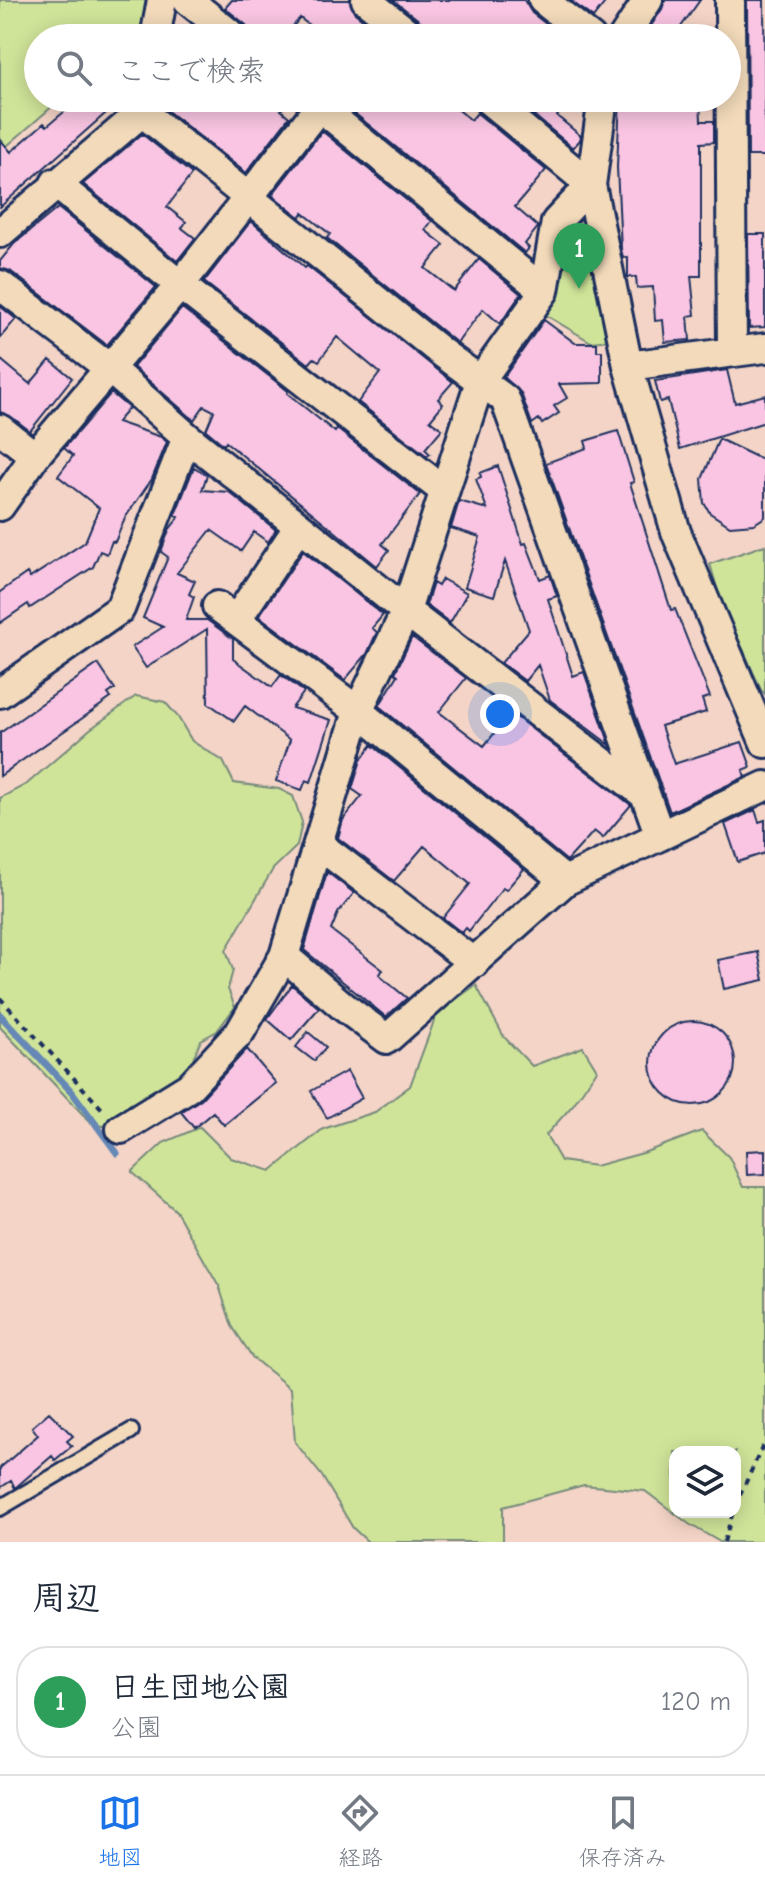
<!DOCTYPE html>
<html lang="ja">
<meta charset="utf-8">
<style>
body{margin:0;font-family:"Comic Neue","Klee One",sans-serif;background:#f2f2f3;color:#1f2937}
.controls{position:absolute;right:24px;bottom:24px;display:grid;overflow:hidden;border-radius:16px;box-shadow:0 4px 20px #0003}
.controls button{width:72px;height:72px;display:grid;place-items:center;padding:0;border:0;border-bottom:2px solid #e0e1e3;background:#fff;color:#1f2937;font:40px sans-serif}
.you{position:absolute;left:500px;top:714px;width:28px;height:28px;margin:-20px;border:6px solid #fff;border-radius:50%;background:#1a73e8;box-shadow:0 0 0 12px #1a73e833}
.badge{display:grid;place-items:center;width:52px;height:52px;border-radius:50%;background:#1a73e8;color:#fff;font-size:26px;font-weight:700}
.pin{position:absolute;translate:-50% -66px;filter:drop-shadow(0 2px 4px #0008)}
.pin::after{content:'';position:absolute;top:42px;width:28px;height:24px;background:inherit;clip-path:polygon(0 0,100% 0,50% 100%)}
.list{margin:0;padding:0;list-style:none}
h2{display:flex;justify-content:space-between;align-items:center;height:104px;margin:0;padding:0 32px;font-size:34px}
h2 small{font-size:26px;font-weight:400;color:#747a83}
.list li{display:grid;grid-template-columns:52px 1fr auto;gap:24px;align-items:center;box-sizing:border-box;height:112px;margin:0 16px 16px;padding:0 16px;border:2px solid #e0e1e3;border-radius:32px}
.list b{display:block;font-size:30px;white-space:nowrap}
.list p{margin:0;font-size:26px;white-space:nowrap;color:#747a83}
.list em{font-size:26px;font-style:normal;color:#747a83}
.icon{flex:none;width:44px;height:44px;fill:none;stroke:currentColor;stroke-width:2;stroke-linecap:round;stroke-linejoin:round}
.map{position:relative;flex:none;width:765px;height:1542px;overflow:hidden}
.search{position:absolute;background:#fff;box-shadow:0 4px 20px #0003;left:24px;right:24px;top:24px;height:88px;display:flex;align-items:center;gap:20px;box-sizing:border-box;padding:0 28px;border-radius:44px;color:#747a83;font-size:30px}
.sheet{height:232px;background:#fff}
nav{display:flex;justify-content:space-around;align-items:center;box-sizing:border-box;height:112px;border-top:2px solid #e0e1e3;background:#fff;font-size:22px;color:#747a83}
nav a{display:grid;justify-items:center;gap:4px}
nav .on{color:#1a73e8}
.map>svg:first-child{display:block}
.green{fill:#d0e499;stroke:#768a7c;stroke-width:2;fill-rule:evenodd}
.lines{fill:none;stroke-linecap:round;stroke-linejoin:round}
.stream{stroke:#6588b6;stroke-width:7}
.building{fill:#f9c5e2;stroke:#1b2f5e;stroke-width:2}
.lane-casing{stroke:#1b2f5e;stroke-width:20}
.street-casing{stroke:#1b2f5e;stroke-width:34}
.path{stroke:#1b2f5e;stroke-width:4;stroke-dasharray:6 6;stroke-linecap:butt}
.lane{stroke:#f2daba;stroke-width:14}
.street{stroke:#f2daba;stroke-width:28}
</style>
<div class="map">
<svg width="765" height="1542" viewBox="0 0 765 1542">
<rect width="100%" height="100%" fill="#f4d4c6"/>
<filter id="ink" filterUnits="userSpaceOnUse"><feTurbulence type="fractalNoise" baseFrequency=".0125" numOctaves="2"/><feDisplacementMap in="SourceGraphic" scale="16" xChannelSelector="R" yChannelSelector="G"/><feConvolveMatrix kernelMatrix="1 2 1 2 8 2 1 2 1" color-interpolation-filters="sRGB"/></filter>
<g filter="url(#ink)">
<!-- green -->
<path class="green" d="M0 0H152L151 20 131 38H38V98H62L0 152Z
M561 256 600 259 610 340 591 342 544 314Z
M765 545V694L761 690 743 649 727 621 710 564Z
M136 696 165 702 178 717 192 741 223 761 234 783 279 789 293 796 302 822 297 846 273 869 226 950 233 970 228 989 235 1007 217 1031 201 1040 185 1077 107 1127 91 1123 0 1027V798L27 784 89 730Z
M476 985 504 1037 532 1066 583 1047 597 1070 573 1105 546 1135 561 1161 595 1166 643 1153 702 1131 729 1157 743 1187H765V1542H720L689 1524 645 1491 584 1485 503 1507V1542H368L353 1528 322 1476 295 1442 291 1389 253 1358 232 1326 219 1286 176 1211 132 1172 163 1143 200 1127 231 1158 271 1171 323 1129 375 1112 410 1086 437 1013ZM675 1452H735V1512H675Z"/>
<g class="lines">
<!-- stream -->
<path class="stream" d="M0 1015 72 1092 117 1153"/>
</g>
<!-- building -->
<path class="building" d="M232 0H349L355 13 387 38H325L300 18 283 38H252L246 25 225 8Z
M393 0H524L532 13 564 38H431L425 25Z
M570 0H607L593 18Z
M665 0H700L673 38H643L662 9Z
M747 0H764L765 156H748Z
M81 98H123L0 207V139L11 152 44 123 47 126Z
M161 98H291L281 110 289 117 246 173 160 105Z
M346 98H444L471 120 477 113 546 170 515 207 538 227 525 244 529 248 525 253 342 103Z
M513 98H571L557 116 581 136 580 140 573 148Z
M620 98H700L701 121H714V142L701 143V276H691L695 315 688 316 690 340 665 342 663 320 655 321 653 287 637 288 636 277H628V257L623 258 621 249 617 167Z
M322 131 432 221 425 230 444 245 425 268 454 291 479 259 521 294 500 324 483 309 457 343 327 238 330 234 303 213 300 217 272 195Z
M142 134 192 174 167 207 186 222 182 228 195 238 177 261 83 184Z
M58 208 156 287 107 345 10 271 0 268V261L14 244Z
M251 221 305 268 307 266 453 382 438 399 443 404 430 420 442 429 425 449 430 454 427 456 358 402 380 373 337 337 319 361 314 358 309 364 204 282Z
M748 234H765V327L749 328Z
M0 306 16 319 0 338Z
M182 308 288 391 287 393 335 432 337 429 420 494 382 544 389 550 377 566 226 442 224 445 206 430 214 411 204 406 194 420 133 367Z
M544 320 575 343H597V351H602V383L559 384 567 398 554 406 559 413 542 424 539 419 532 424 521 393 504 377Z
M0 359 30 384 50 360 72 378 30 431 10 416 0 412Z
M727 370 735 403 765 395V422L680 449 668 400 660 402 655 381Z
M111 393 129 408 117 422 161 437 167 442 152 479 125 518 115 542 112 541 107 554 100 551 93 567 30 608 28 604 0 623V592L27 573 30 578 85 542 99 508 58 476 73 456 64 448Z
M618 431 634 482 630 483 671 610 675 609 710 697 702 699 706 712 661 726 674 764 742 742 751 767 743 770 745 777 670 812 546 463 587 448 585 441Z
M719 439 765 461V517L754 524 730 526 710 513 704 503 702 479Z
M498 466 523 544 526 543 540 579 550 575 557 596 548 599 573 676 584 672 610 745 550 700 538 665 525 681 501 663 529 630 505 561 494 596 465 587 480 537 451 528 459 501 487 509 476 479 481 477 480 473Z
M194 467 207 475 202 490 229 492 276 530 268 542 254 532 241 551 211 530 177 573 195 581 189 594 194 597 186 620H207L233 639V659L272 687 281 675 304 692 292 708 331 720 311 782 306 780 302 790 276 781 290 740 245 706 234 721 208 703 207 629 146 668 132 647 163 627 143 618 168 557 161 552 169 530 179 517 175 515Z
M303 551 383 615 372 628 377 632 367 654 345 680 259 616Z
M442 579 467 593 450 623 426 605 433 583 438 586Z
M412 637 466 678 439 712 484 746 511 713 631 805 603 838 594 831 567 861 379 706 398 675 395 673Z
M98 664 115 689 108 694 111 698 0 776V733Z
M372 745 524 869 506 890 503 888 469 931 466 928 462 933 443 918 470 884 424 846 394 881 338 838 343 820 362 796 352 789 361 760Z
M755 810 759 822 765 820V853L738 862 725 824Z
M327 872 354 893 338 913 331 930 383 970 379 974 381 977 407 998 386 1017 304 950Z
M758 952 764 980 724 989 718 960Z
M292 985 319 1008 291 1040 267 1019Z
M651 1063a42 42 0 1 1 84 0a42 42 0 1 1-84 0Z
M308 1032 326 1047 314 1061 296 1047Z
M247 1049 276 1083 224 1125 213 1112 194 1128 181 1112 201 1099Z
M347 1071 362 1098 327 1118 311 1091Z
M765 1150V1174L747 1175 746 1151Z
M49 1412 73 1436 67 1441 72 1446 55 1460 52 1456 15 1488 11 1481 0 1488V1468L38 1435 32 1427Z"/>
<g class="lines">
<!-- lane casing -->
<g class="lane-casing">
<path id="lane" d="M0 1508 131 1431"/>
</g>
<!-- street casing -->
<g class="street-casing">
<path id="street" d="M188 0 235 38
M366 0 414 38
M543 0 591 38
M730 0 732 352
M155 38 162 0
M623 38 648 0
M309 98 544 291
M603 98 591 185 628 366 676 532 765 743
M142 112 441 352 505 399 660 836
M55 183 180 285 443 490
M0 233 142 112 144 98
M0 285 109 368 187 437 406 611 645 795
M628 366 765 348
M0 429 35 456
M0 506 35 456 180 285 326 98
M217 606 358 711 565 881
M237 619 299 526
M0 693 120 609 187 437
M318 844 474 963
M284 956 344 1007 387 1039 565 881 765 786
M121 1129 189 1087 240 1032 284 956 358 711 406 611 480 381 544 291 556 222 591 185 486 98"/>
</g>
<!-- path -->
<path class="path" d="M0 998 104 1111
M735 1506 765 1441
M724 1542 733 1512"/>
<!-- lane -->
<use href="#lane" class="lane"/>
<!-- street -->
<use href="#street" class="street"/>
</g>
</g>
</svg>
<div class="controls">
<button><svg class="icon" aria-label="layers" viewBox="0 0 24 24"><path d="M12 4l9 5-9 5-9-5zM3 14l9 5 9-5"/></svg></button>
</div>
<div class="you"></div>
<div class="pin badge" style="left:579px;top:289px;background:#2e9e5b">1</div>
<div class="search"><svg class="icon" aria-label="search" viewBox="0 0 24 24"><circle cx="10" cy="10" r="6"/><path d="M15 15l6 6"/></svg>ここで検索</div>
</div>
<section class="sheet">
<h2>周辺<small></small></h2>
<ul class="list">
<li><span class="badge" style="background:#2e9e5b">1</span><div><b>日生団地公園</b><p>公園</p></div><em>120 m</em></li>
</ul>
</section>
<nav>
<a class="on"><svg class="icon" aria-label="map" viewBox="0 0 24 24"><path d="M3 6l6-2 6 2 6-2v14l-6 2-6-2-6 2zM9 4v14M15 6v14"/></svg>地図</a>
<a><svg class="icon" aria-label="directions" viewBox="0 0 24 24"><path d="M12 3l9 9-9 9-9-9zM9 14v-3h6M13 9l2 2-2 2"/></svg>経路</a>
<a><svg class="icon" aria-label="saved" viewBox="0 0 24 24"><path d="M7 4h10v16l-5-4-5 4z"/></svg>保存済み</a>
</nav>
